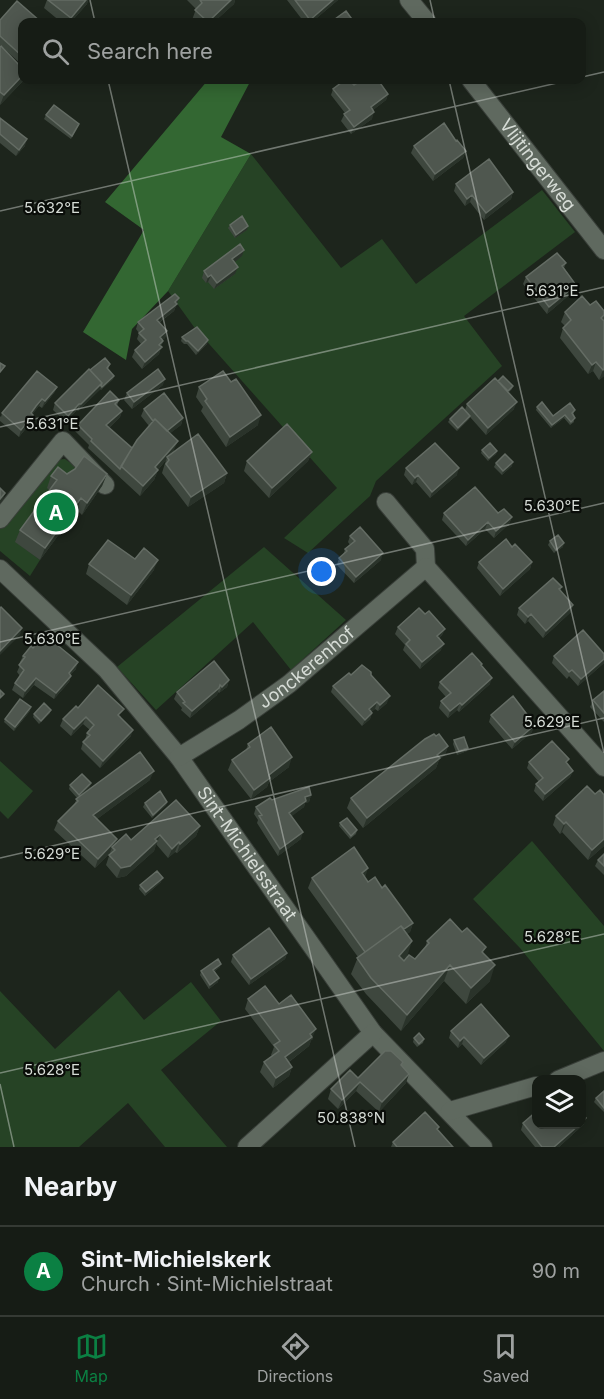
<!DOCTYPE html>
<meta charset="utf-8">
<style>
body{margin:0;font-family:Inter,sans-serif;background:#1f251e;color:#f1f3f6}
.controls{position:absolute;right:18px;bottom:18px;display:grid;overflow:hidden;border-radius:12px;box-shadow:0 3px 15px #0003}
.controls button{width:54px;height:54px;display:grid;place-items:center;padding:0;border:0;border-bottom:2px solid #353a34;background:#161c15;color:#f1f3f6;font:30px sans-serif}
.you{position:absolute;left:322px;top:572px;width:21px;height:21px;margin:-15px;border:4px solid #fff;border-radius:50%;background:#1a73e8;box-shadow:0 0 0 9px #1a73e833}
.badge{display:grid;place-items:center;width:39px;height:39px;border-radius:50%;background:#0b8043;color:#fff;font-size:20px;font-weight:700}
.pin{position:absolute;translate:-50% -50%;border:3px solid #fff;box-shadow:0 2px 6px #0006}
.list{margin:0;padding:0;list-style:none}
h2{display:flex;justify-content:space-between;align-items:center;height:78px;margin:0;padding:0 24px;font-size:26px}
h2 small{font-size:20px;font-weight:400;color:#9ea1a0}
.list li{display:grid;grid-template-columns:39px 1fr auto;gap:18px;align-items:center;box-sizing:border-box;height:90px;padding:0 24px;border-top:2px solid #353a34}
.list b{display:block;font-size:22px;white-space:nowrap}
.list p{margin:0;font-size:20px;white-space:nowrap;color:#9ea1a0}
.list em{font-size:20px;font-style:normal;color:#9ea1a0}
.icon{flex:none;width:33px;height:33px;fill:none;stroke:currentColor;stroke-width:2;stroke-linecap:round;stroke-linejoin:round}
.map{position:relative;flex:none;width:604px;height:1147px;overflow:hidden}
.search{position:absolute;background:#161c15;box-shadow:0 3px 15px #0003;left:18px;right:18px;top:18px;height:66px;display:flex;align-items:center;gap:15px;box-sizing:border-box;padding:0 21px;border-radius:12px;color:#9ea1a0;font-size:22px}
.sheet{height:168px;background:#161c15}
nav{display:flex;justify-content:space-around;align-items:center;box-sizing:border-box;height:84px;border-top:2px solid #353a34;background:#161c15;font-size:16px;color:#9ea1a0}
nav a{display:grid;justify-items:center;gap:3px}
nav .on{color:#0b8043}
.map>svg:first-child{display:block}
.green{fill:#264325}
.forest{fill:#336732}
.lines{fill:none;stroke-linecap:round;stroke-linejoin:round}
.street-casing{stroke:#393f39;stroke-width:20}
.street{stroke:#5f695f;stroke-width:18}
.wall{fill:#3e473e}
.shaded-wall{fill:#2a332a}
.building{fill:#4f574f;stroke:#646c64;stroke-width:1.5}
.ticks{fill:none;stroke:#d6dcd6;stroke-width:1.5;stroke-opacity:0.45}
.labels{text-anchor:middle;stroke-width:4.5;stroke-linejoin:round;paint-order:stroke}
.street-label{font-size:18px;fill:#d6dcd6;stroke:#0a0d09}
.ticks-label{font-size:15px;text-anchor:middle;fill:#d6dcd6;stroke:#0a0d09;stroke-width:4.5;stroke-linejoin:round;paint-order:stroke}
</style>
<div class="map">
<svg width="604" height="1147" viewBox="0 0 604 1147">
<rect width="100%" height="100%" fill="#1d251c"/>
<!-- green -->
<path class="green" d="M251 154 341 268 382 239 416 284 542 190 575 232 464 316 502 366 376 481 370 496 308 553 284 538 337 488 194 327 168 291Z
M65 459 79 469 52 492 16 542 40 560 30 576 0 551V528L53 460Z
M264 547 346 620 291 670 253 622 156 710 117 667Z
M0 761 33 791 8 819 0 811Z
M532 841 604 926V1051L520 948 473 899Z
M191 982 221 1021 161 1070 227 1147H165L128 1103 79 1147H0V991L55 1049 119 990 144 1020Z"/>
<!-- forest -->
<path class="forest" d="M208 80H251L221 137 251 154 168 291 132 329 126 360 83 332 144 230 105 202Z"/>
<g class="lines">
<!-- street casing -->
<g class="street-casing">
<g id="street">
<path d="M409 0 427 22"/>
<path id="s1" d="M471 80 604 250"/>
<path d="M386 502 425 549 426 567"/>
<path d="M0 519 63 441 105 485"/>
<path id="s2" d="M0 569 107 670 179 757 373 1033 483 1147"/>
<path id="s3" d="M179 757 239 720 289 684 426 567 604 767"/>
<path d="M558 1080 604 1061"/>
<path d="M450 1111 536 1086"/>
<path d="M247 1147 373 1033"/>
</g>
</g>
<!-- street -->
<use href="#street" class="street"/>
</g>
<!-- wall -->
<path class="wall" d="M47 0H88L87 4 71 22H61L44 8Z
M187 0H235L234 4 214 22H195L192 20 196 9Z
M287 0H338L312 22H304Z
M0 20 22 22V65L0 45Z
M0 47 22 80H24L0 105Z
M354 85 388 94 386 100 373 110 372 119 351 134 341 121 345 113 331 95 333 89Z
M46 115 79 124 71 139 44 119Z
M0 118 25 146 16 156 0 143Z
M456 141 466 151 463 158 433 181 411 153 414 146Z
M456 184 513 192 511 199 484 220 470 202 465 206 454 191Z
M230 225 247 230 235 238 228 228Z
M242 256 234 262 235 274 214 289 208 282 206 283 202 278 204 271Z
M566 263 564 268 576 285 574 291 547 314 523 284 526 277Z
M179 298 174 311 159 323 167 331 165 338 162 340 163 341 159 354 142 369 132 357 135 350 141 344 137 339 139 333 136 329 138 322Z
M590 305 604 311V376L599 380 593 371 588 374 560 338 563 328 565 326 561 322 565 312Z
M182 337 208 340 207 344 196 355 187 344H184L181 341Z
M109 367 108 369 114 376 113 379 101 390 100 389 78 411 77 410 66 422 53 410 55 403 90 370Z
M498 381 513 386 512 389 508 393 514 409 486 435 470 417 469 419 457 431 448 422 450 419 465 410 467 404Z
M163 385 132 409 124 400 127 393Z
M57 387 54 393 42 408 39 406 33 413 32 414 31 422 19 437 0 421V416L1 417 2 413Z
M199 387 258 425 226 447 201 411 203 407 196 397Z
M119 400 117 406 122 411 120 417 109 428 132 448 149 426 141 416 144 409 183 418 181 425 170 433 174 450 171 454 227 473 224 483 188 507 162 473 166 460 158 470 154 480 140 496 88 448 89 445 75 431 78 425Z
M537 407 553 416 575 410 573 415 574 422 570 425 564 418 551 428 536 410Z
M482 450 497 451 496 454 488 461 481 453Z
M312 452 308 461 269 498 244 471 247 461Z
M496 463 512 466 502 475 494 467Z
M406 468 457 475 430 498 416 482 412 485 404 475Z
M67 474H107L102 486 82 515 77 510 40 560 15 542 20 530 49 490 47 488 51 476Z
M444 513H498L512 517 509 524 494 538 485 529 466 546 442 520Z
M350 536 381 560 354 583 337 565 339 558 343 555 345 549 350 545 348 542Z
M550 541 563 547 554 553 548 545Z
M512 547 532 562 530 569 500 596 477 568 479 562Z
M135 559 154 570 127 605 86 574 89 564Z
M562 587 560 591 573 605 571 612 543 638 528 621 525 624 517 615 519 608Z
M398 627 445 629 442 635 439 638 441 650 420 669 403 650 405 645 395 634Z
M33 648 76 669 70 675 71 676 69 682 54 699 34 685 23 698 12 690 15 683 20 676 17 672 21 663 20 662 23 656Z
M604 654V663L578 686 569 676 567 679 552 663 554 656Z
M482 666 490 684 459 712 457 710 448 718 439 708 441 701 446 697 438 688 440 682Z
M351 675H371L387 703 378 711 375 709 371 712 372 713 370 719 362 726 331 692 333 686Z
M229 680 227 687 219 693 218 692 217 695 190 718 181 710 182 708 174 699 177 692Z
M604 691V722L590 707 593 700Z
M78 708 121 716 120 717 131 736 100 768 81 749 83 742 85 740 87 733 90 730 83 724 71 736 60 726 63 719Z
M30 711 14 731 4 722 5 719Z
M50 713 39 724 33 717 34 714Z
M491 715 532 732 512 749 489 722Z
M436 736 448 746 445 755 439 760 436 768 363 828 347 808 351 798Z
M454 740 467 751 457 755 453 744Z
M248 744 289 767 269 782 267 787 251 799 228 770 232 760 246 750Z
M529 762 567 764 573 771 570 777 543 801 534 791 536 784 539 782 527 768Z
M150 780 97 819 116 843 200 826 196 836 177 853 175 852 168 858 156 844 154 851 126 876 117 878 106 865 110 853 95 868 54 830 58 821 74 805 77 798 69 789 70 785 90 787 82 794Z
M595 794 604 795V846L588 860 562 832 560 834 553 825 556 816Z
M311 795 309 802 305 803 304 807 291 816 301 839 278 856 257 823 258 820 254 814 256 807 272 800Z
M167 802 166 805 152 818 143 807 145 803Z
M340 823 357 830 356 834 350 839 339 826Z
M604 854V875L595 866 598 860Z
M312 878H365L368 882 382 888 413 923 410 932 407 934V957L404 960 415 959 425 948 427 941 462 932 484 953 490 981 466 1004 444 981 401 1031 366 994 351 974 358 957 308 888Z
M161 882 145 896 139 889 140 885Z
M287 953 285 959 249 985 231 962 233 955Z
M220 967 215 971 218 982 209 989 200 975 201 971Z
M248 999 279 1004 313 1039 311 1040 309 1046 289 1062 292 1067 289 1076 273 1088 260 1072 264 1062 272 1056 271 1055 274 1047 245 1009Z
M451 1031 506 1042 481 1065 462 1044 458 1048 449 1038Z
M414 1038 424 1039 423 1043 417 1047 413 1042Z
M401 1066 406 1083 379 1112 356 1091 338 1109 328 1099 331 1089 358 1078Z
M604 1091V1112L594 1102 596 1098Z
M523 1123 584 1124 559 1147H535L521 1130Z
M438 1130 453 1147H391L393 1142Z"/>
<!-- shaded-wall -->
<path class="shaded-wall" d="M86 0H88L87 4 71 22H69L71 18Z
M231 0H235L234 4 214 22H208Z
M333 0H338L312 22H309L310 20Z
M22 76V80H24L23 81 0 105 4 95Z
M388 94 386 100 368 114 371 107Z
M374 112 372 119 351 134 354 127Z
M27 139 25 146 16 156 19 150Z
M466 151 463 158 433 181 435 174Z
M513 192 511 199 484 220 486 213Z
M472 195 470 202 465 206 467 199Z
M248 226 247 230 235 238 236 235Z
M244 250 242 256 230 266 232 259Z
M238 267 235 274 214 289 217 283Z
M211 275 208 282 206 283 208 277Z
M576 285 574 291 547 314 549 307Z
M179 298 174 311 154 326 157 320Z
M167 331 165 338 158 344 160 337Z
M208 340 207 344 196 355 198 351Z
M163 341 159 354 142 369 145 362 159 345Z
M596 362 593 371 588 374 592 365Z
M604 369V376L599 380 603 370Z
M114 376 113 379 101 390 102 387Z
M165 379 163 385 132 409 134 402Z
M102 383 100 390 78 411 81 404Z
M57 387 54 393 42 408 45 401Z
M42 399 39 406 28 420 31 413Z
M517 402 514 409 486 435 488 428Z
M79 404 77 410 66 422 68 416Z
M122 411 120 417 104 432 106 425Z
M33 415 31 422 19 437 21 430Z
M261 415 258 425 226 447 230 437Z
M565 415 564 418 551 428 552 425Z
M470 416 469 419 457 431 458 428Z
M183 418 181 425 163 439 165 432Z
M178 441 174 450 168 458 167 457 166 460 152 477 155 467Z
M497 451 496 454 488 461 489 458Z
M312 452 308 461 269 498 272 488Z
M513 462 512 466 502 475 503 471Z
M459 468 457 475 430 498 432 492Z
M158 470 154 480 140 496 143 486Z
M227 473 224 483 188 507 191 497Z
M107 474 102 486 82 515 87 503Z
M418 475 416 482 412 485 415 478Z
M5 493 3 500 0 503V499Z
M81 498 77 510 40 560 45 548Z
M512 517 509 524 494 538 496 531Z
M488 522 485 529 466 546 468 540Z
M564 543 563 547 554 553 556 550Z
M383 553 381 560 354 583 356 577Z
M158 560 154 570 127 605 131 595Z
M532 562 530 569 500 596 503 589Z
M573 605 571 612 543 638 546 631Z
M531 614 528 621 525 624 528 617Z
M22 628 20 635 0 655V651Z
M445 629 442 635 434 642 437 636Z
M444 644 441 650 420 669 422 662Z
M604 659V663L578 686 581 679Z
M78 662 76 669 66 680 69 673Z
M71 676 69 682 54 699 56 693Z
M36 678 34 685 23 698 25 691Z
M492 678 490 684 459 712 462 705Z
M229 680 227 687 219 693 222 687Z
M219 688 217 695 190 718 192 711Z
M390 696 387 703 378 711 380 705Z
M377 702 375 709 367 716 369 709Z
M460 703 457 710 448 718 450 711Z
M31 707 30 711 14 731 15 727Z
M51 710 50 713 39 724 41 721Z
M372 713 370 719 362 726 365 720Z
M86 717 83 724 71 736 74 729Z
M535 725 532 732 512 749 515 742Z
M133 730 131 736 100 768 103 761Z
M448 746 445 755 439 760 436 768 363 828 367 818Z
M468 748 467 751 457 755 459 751Z
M292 757 289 767 269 782 267 787 251 799 254 790 269 775Z
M154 771 150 780 89 825 93 815Z
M573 771 570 777 543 801 545 794Z
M91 783 90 787 78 798 79 795Z
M311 795 309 802 305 803 304 807 287 820 289 813 305 797Z
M167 802 166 805 152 818 153 815Z
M566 822 562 832 560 834 564 824Z
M200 826 196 836 177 853 180 844Z
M303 832 301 839 278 856 280 849Z
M160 835 154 851 126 876 117 878 121 868Z
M117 839 114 849 112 847 110 853 95 868 98 859Z
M604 839V846L588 860 592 850Z
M179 842 175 852 168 858 172 849Z
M368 868 365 878 362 873Z
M163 878 161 882 145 896 146 892Z
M413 923 410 932 363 965 366 955Z
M412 941 407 957 393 972 399 956Z
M287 953 285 959 249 985 251 979Z
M221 964 220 967 212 973 213 970Z
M450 965 444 981 401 1031 407 1015Z
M495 965 490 981 466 1004 471 988Z
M219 978 218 982 209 989 210 985Z
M316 1029 309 1046 282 1067 285 1057Z
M509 1036 506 1042 481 1065 484 1058Z
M464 1037 462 1044 458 1048 460 1041Z
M292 1067 289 1076 273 1088 276 1078Z
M409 1074 406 1083 379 1112 382 1102Z
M360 1082 356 1091 338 1109 342 1100Z
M586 1118 584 1124 559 1147H554L579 1125H582V1122Z"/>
<!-- building -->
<path class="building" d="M48 0H86L71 18Z
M200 0H231L208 22 195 10 202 3Z
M295 0H333L310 20Z
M17 1 41 22H22V56L0 36V20Z
M346 11 354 22H331Z
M1 46 22 68V76L4 95 0 92V47Z
M345 80H349L354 85 362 80H378L388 94 371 107 374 112 354 127 344 114 350 110 333 89Z
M54 105 79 124 72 136 46 115Z
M0 118 27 139 19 150 0 134Z
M444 123 456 141 457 140 466 151 435 174 414 146Z
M489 159 513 192 486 213 472 195 467 199 456 184Z
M242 216 248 226 236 235 230 225Z
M240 244 244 250 232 259 238 267 217 283 211 275 208 277 204 271Z
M557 253 566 263 562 266 576 285 549 307 526 277Z
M175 294 179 298 175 302 177 304 157 320 167 331 160 337 163 341 159 345 162 347 145 362 135 350 146 340 139 333 144 329 138 322Z
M582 296 590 305 596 301 604 311V315L601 318 604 321V369L603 370 596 362 592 365 563 328 571 320 565 312Z
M197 327 208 340 198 351 188 341H186L182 337Z
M105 358 110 364 107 368 114 376 102 387 101 386 102 383 90 370Z
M0 363 5 366 0 372Z
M89 369 102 383 81 404H79L68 416 55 403Z
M158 369 165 379 134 402 127 393Z
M37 371 57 387 45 401 42 399 36 406 31 413 33 415 21 430 2 413Z
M223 371 231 382 236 379 261 415 230 437 205 401 207 399 199 387Z
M503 376 513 386 508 391 498 381Z
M495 378 517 402 488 428 467 404Z
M110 391 119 400 115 404 122 411 106 425 132 448 120 469 91 441 92 439 78 425Z
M164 393 183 418 167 431 155 419 153 421 144 409Z
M542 402 553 416 570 403 575 410 572 413 575 418 571 422 565 415 552 425 537 407Z
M462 407 470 416 458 428 450 419Z
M155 419 178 441 155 467 158 470 143 486 121 466 137 440Z
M287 424 312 452 272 488 247 461Z
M198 434 227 473 191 497 166 464 169 460 167 457Z
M435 443 459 468 432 492 418 475 415 478 406 468Z
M490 443 497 451 489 458 482 450Z
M505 454 513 462 503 471 496 463Z
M84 456 107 474 87 503 81 498 45 548 20 530 57 480 51 476 58 467 67 474 75 469Z
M475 487 498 513 504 509 512 517 496 531 488 522 468 540 444 513Z
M0 488 5 493 0 499Z
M360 527 383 553 356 577 339 558 347 551 345 549 355 541 350 536Z
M558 535 564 543 556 550 550 541Z
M506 539 512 547 515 544 532 562 503 589 479 562Z
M108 540 135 559 144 548 158 560 131 595 89 564Z
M553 578 562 587 559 589 573 605 546 631 531 614 528 617 519 608Z
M1 607 22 628 0 651V608Z
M419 608 425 614 429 611 445 629 437 636 444 644 422 662 406 644 410 640 398 627Z
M583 630 604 654V659L581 679 572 670 569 672 554 656Z
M45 635 78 662 69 673 71 676 56 693 36 678 25 691 15 683 24 670 19 665 25 657 23 656 31 646 33 648Z
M472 653 482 664 481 665 492 678 462 705 460 703 450 711 441 701 451 693 440 682Z
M214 661 229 680 222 687 220 685 219 688 192 711 183 703 185 702 177 692Z
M362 665 371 672V675L390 696 380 705 377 702 369 709 372 713 365 720 333 686 349 673 351 675Z
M98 685 124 709 118 715 133 730 103 761 83 742 90 735 87 733 94 725 86 717 74 729 63 719 76 706 78 708Z
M0 690 4 694 0 698Z
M604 691V713L593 700Z
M513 696 535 725 515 742 491 715Z
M20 699 31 707 15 727 5 719Z
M44 703 51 710 41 721 34 714Z
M271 727 292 757 269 775 270 778 254 790 232 760 250 747 248 744Z
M434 734 436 736 439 734 448 746 437 755 440 758 367 818 351 798 425 739Z
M464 737 468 748 459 751 454 740Z
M552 741 569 759 566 762 573 771 545 794 536 784 543 778 529 762Z
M140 752 154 771 93 815 117 839 98 859 58 821 78 801 76 799Z
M82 774 91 783 79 795 70 785Z
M587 786 595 794 600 790 604 795V839L592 850 566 822 564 824 556 816Z
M309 787 311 795 305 797 306 801 289 813 303 832 280 849 259 816 262 815 256 807 270 798 272 800Z
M160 791 167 802 153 815 145 803Z
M176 800 200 826 180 844 179 842 172 849 160 835 155 839 157 841 130 866 121 868 109 855 115 850 112 847 126 834 131 840Z
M347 818 357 830 351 836 340 823Z
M354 847 368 868 362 873 368 882 375 877 382 888 385 885 413 923 404 929 401 926 365 952 312 878Z
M604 854V866L598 860Z
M157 871 163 878 146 892 140 885Z
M450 919 462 932 467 928 486 947 482 952 495 965 471 988 450 965 407 1015 371 978 357 958 401 926 412 941 399 956 404 961 409 955 415 959 429 943 427 941Z
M269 928 287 953 251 979 233 955Z
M218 959 221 964 213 970 219 978 210 985 201 971Z
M265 986 279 1004 291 995 316 1029 310 1034 312 1037 285 1057 292 1067 276 1078 264 1062 279 1051 274 1045 280 1041 248 999Z
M481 1004 509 1036 484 1058 464 1037 460 1041 451 1031Z
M419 1033 424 1039 419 1044 414 1038Z
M385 1051H391L403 1062 401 1065 409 1074 382 1102 360 1082 342 1100 331 1089 350 1070 358 1078Z
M604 1091V1108L596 1098Z
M537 1111V1125H579L554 1147H542L523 1123Z
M425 1112 439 1127 437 1129 453 1147H397L393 1142Z
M582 1113 586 1118 582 1122Z"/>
<!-- ticks -->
<path class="ticks" d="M90 0 95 22M430 0 435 22M582 77 604 72M108 80 355 1147M449 80 604 753M0 211 570 80M0 427 604 287M0 642 604 503M0 858 604 718M0 1073 604 934M0 1084 14 1147"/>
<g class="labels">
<!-- street labels -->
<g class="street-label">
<text dy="6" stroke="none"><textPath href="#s1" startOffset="108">Vlijtingerweg</textPath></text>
<text dy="6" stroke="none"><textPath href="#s3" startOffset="156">Jonckerenhof</textPath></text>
<text dy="6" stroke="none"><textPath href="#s2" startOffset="378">Sint-Michielsstraat</textPath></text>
</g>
</g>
<g class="ticks-label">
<text x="52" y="213">5.632°E</text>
<text x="552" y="296">5.631°E</text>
<text x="52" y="429">5.631°E</text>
<text x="552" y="511">5.630°E</text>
<text x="52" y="644">5.630°E</text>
<text x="552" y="727">5.629°E</text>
<text x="52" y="859">5.629°E</text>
<text x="552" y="942">5.628°E</text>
<text x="52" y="1075">5.628°E</text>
<text x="351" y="1123">50.838°N</text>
</g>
</svg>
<div class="controls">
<button><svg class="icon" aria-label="layers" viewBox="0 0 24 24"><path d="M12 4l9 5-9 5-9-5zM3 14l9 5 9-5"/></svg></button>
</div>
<div class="you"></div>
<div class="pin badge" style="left:56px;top:512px">A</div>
<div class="search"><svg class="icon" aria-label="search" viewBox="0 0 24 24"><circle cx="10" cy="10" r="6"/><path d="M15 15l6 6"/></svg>Search here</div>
</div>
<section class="sheet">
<h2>Nearby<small></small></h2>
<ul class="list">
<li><span class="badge">A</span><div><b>Sint-Michielskerk</b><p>Church · Sint-Michielstraat</p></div><em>90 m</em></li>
</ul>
</section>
<nav>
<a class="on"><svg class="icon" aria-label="map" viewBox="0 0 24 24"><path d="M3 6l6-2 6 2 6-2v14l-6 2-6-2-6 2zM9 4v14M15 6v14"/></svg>Map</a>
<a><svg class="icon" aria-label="directions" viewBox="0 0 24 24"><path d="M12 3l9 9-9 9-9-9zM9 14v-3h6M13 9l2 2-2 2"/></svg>Directions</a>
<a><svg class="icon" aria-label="saved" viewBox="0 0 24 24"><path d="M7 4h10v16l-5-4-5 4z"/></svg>Saved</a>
</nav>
